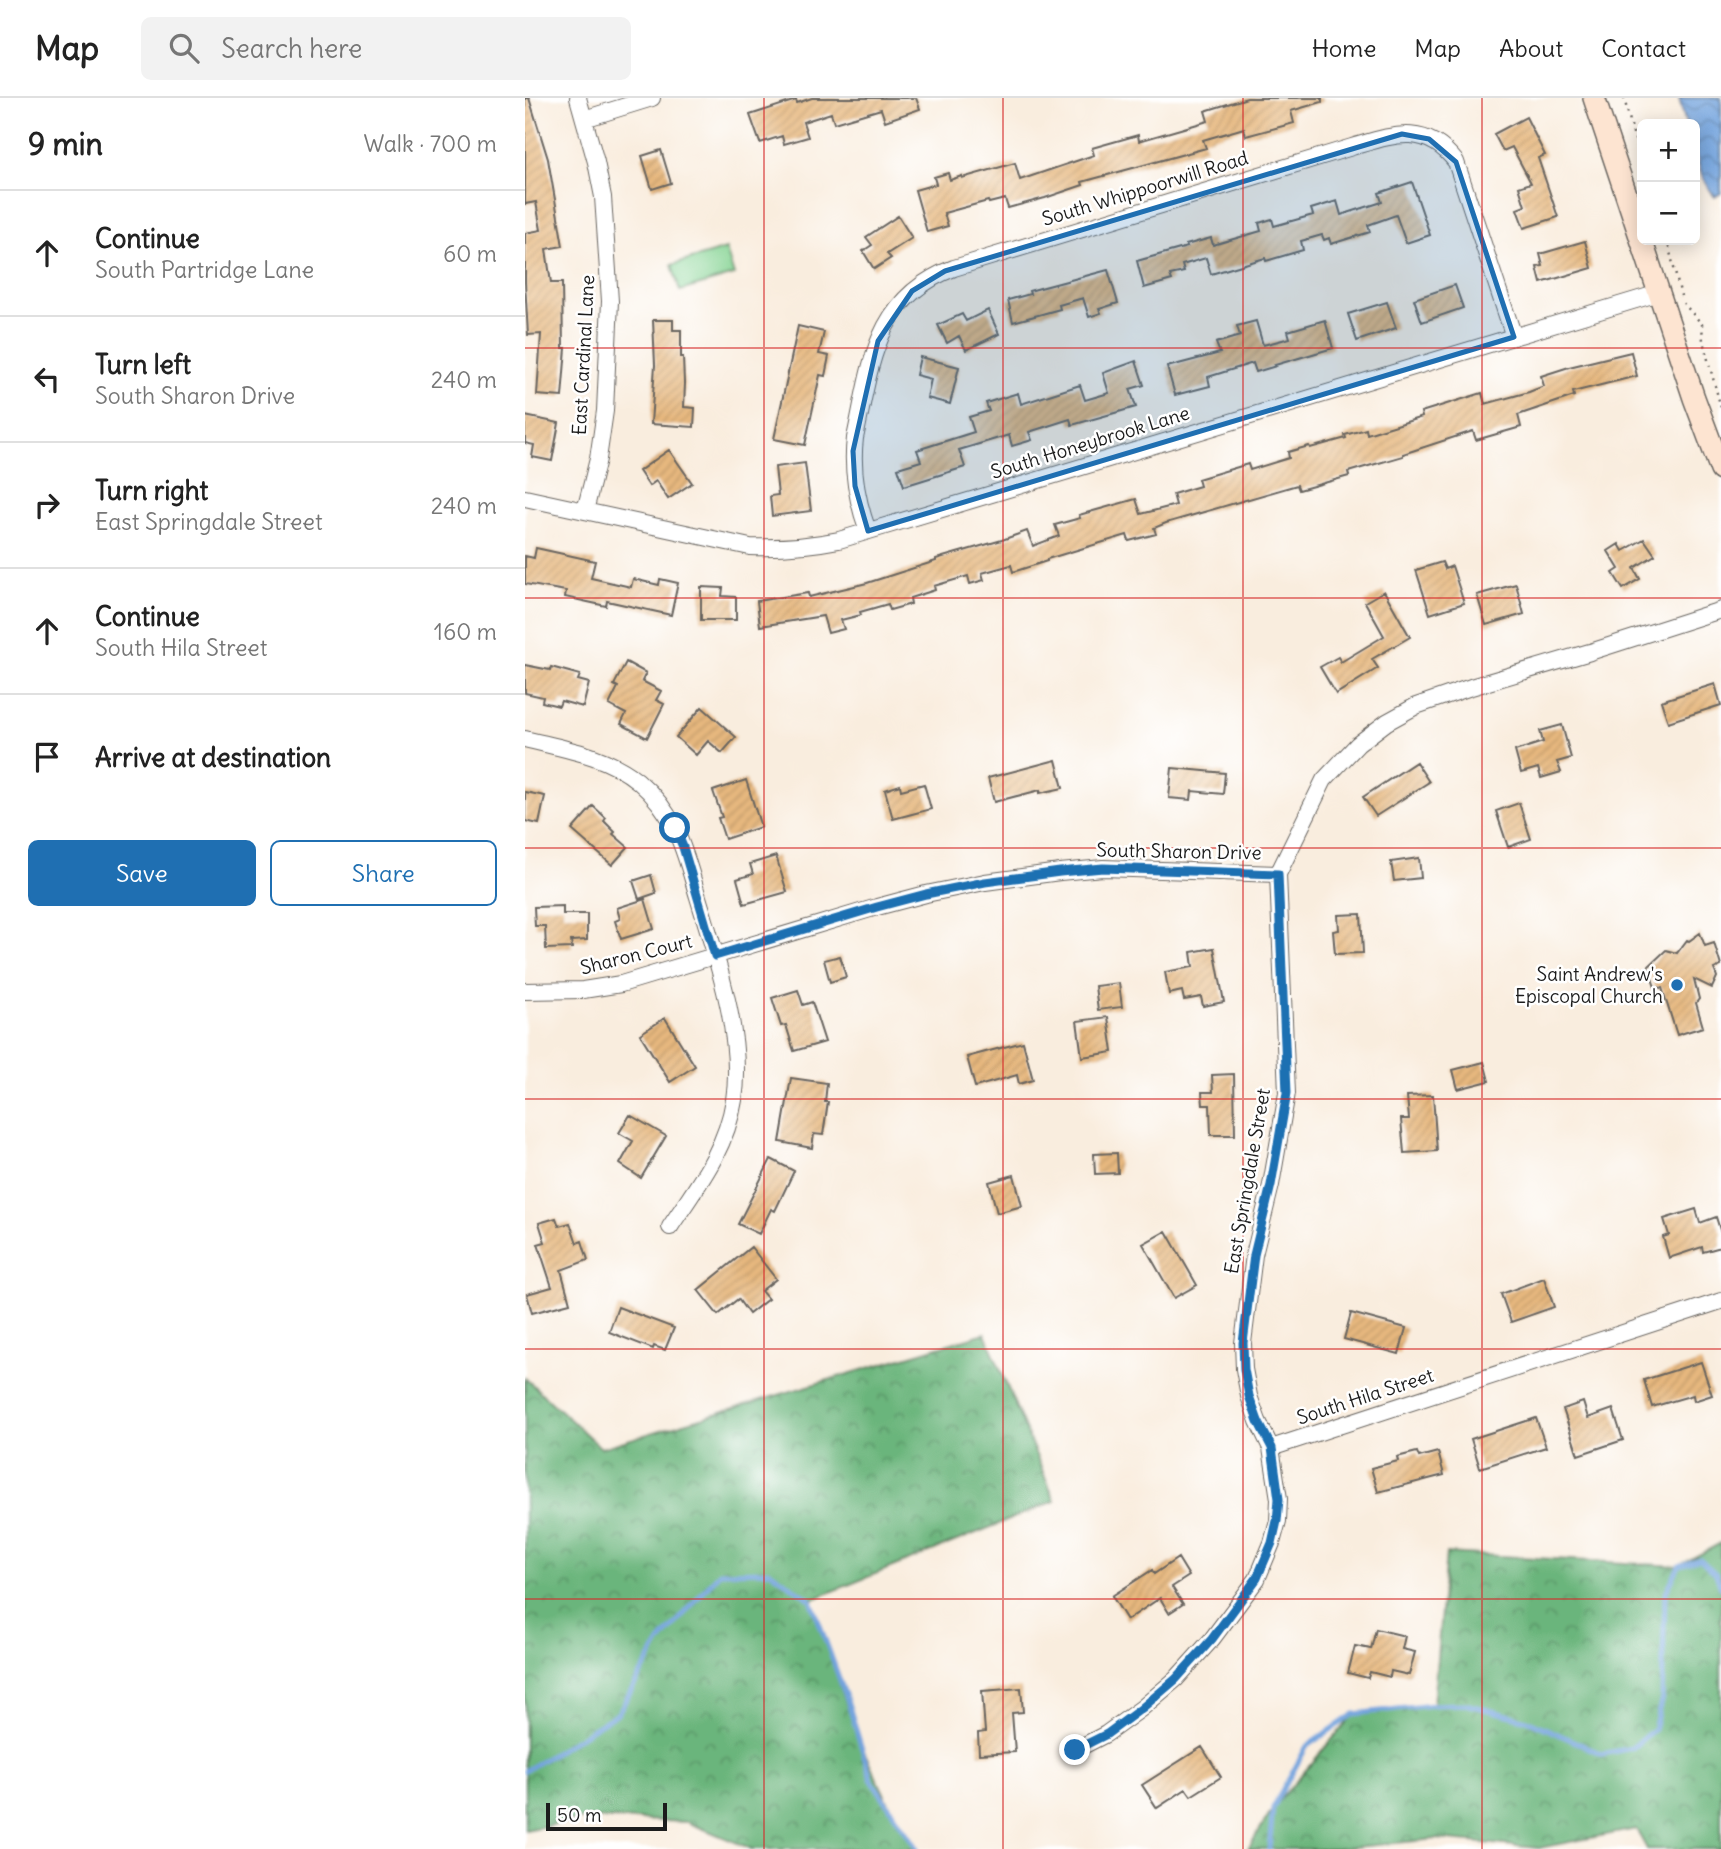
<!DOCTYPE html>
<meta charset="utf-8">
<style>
body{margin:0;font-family:Delius,sans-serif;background:#f2f2f2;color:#222}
.controls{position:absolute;right:21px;top:21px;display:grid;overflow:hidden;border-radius:10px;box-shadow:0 4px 18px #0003}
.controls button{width:63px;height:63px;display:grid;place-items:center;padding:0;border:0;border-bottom:2px solid #e0e0e0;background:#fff;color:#222;font:35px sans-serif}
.scale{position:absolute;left:21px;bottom:18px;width:121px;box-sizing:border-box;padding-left:7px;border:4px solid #1c1c1c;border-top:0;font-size:19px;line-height:24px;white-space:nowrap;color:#1c1c1c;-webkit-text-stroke:5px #fff;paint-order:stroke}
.stop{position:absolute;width:21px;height:21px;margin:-16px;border:5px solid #1f6fb2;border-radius:50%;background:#fff}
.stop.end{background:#1f6fb2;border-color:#fff;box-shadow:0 2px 7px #0008}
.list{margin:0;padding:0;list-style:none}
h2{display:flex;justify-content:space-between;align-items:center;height:91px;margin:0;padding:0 28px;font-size:30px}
h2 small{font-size:23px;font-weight:400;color:#767676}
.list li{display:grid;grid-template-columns:46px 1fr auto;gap:21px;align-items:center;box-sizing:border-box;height:126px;padding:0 28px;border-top:2px solid #e0e0e0}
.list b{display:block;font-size:26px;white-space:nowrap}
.list p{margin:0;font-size:23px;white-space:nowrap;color:#767676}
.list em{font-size:23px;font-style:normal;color:#767676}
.actions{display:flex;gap:14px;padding:21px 28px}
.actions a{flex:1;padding:16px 0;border:2px solid #1f6fb2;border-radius:10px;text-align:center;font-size:24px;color:#1f6fb2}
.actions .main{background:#1f6fb2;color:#fff}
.icon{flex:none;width:38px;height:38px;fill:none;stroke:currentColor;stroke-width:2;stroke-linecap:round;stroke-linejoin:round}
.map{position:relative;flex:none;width:1196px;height:1751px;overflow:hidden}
header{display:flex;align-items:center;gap:42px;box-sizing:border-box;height:98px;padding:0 35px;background:#fff;border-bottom:2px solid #e0e0e0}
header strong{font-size:33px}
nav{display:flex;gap:38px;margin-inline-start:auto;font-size:24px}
.search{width:490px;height:63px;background:#f2f2f2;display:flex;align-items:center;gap:18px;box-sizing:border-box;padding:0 24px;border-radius:10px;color:#767676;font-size:26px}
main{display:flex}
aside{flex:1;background:#fff}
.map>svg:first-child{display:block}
.forest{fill:url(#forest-crowns);stroke:#44684c;stroke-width:2}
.pitch{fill:#84d392;stroke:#507857;stroke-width:2}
.water{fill:url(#water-waves);stroke:#47607c;stroke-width:2}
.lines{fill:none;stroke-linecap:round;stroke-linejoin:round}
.stream{stroke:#72a3dd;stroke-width:5}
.building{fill:url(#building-hatch)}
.street-casing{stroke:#696560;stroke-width:18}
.secondary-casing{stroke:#696560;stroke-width:24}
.path{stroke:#696560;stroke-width:2.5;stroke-dasharray:2 5;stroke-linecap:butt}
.street{stroke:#fff;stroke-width:16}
.secondary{stroke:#fde4d1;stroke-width:21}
.route{stroke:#1f6fb2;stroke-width:9}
.marked{fill:#1f6fb2;fill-opacity:0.2;stroke:#1f6fb2;stroke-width:5;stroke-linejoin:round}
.grid{fill:none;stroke:#d62828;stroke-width:2;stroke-opacity:0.55}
.poi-dot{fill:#1f6fb2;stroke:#fff;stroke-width:2.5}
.labels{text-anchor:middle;stroke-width:5;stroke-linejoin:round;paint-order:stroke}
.street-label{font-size:19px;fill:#1c1c1c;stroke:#fff}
.poi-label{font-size:19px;fill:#1c1c1c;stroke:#fff;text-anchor:end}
</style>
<header>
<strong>Map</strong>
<div class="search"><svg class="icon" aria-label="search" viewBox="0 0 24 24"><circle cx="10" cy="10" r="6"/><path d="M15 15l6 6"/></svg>Search here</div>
<nav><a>Home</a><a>Map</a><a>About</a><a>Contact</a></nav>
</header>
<main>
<aside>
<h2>9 min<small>Walk · 700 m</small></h2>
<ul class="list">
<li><svg class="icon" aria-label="ahead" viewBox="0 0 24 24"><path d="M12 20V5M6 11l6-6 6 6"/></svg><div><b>Continue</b><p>South Partridge Lane</p></div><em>60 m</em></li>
<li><svg class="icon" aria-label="left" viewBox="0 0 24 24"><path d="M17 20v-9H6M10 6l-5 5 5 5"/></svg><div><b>Turn left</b><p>South Sharon Drive</p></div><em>240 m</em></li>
<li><svg class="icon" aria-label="right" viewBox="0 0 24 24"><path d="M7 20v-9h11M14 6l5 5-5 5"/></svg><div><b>Turn right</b><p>East Springdale Street</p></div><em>240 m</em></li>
<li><svg class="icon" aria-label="ahead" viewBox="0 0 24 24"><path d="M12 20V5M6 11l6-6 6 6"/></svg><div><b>Continue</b><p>South Hila Street</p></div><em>160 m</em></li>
<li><svg class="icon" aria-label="arrive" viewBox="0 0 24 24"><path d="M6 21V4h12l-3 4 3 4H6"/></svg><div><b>Arrive at destination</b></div></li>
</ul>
<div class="actions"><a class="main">Save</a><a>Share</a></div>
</aside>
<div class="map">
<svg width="1196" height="1751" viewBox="0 0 1196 1751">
<defs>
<pattern id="forest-crowns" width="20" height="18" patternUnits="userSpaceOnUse" patternTransform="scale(1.75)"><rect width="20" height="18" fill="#6bb57c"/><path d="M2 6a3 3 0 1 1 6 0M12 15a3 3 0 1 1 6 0" fill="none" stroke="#579265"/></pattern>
<pattern id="water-waves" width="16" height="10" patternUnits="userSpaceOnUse" patternTransform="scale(1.75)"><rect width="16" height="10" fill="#72a3dd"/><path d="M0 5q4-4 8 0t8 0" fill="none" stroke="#5d84b2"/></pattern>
<pattern id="building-hatch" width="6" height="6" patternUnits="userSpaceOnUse" patternTransform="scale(1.75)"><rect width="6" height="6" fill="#e6b77e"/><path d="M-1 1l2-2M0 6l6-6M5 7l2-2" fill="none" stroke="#c59d6c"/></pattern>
</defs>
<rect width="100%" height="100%" fill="#fff"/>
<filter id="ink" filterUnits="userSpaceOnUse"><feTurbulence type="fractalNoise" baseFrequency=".0143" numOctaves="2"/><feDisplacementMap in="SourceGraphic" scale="14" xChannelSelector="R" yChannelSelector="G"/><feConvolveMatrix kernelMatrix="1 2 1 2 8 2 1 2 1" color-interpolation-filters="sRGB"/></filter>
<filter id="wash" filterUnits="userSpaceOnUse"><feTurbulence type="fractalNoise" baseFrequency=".00686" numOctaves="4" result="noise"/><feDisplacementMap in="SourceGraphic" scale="28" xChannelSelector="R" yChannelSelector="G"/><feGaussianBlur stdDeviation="1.57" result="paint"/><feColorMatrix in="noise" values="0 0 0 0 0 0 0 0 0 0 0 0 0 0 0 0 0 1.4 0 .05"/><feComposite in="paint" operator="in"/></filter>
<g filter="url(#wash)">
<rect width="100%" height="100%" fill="#f9edde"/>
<!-- forest -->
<path class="forest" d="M460 1235 530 1403 286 1502 335 1645 368 1714 392 1751H227L162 1724 64 1720 0 1732V1280L76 1350Z
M1196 1445V1751H1122L1111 1731 1014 1750 911 1741 810 1751H723L748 1710 829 1616 908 1607 921 1455 1153 1468Z"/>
<!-- pitch -->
<path class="pitch" d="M201 151 209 177 155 193 147 167Z"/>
<!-- water -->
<path class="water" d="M1154 0H1196V95L1190 99C1172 79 1170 52 1170 26H1161Z"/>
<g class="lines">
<!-- stream -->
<path class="stream" d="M0 1673 93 1615 135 1544 195 1474 245 1473 286 1502 323 1605 346 1681 392 1751
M744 1751 748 1710 782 1648 829 1616 908 1607 940 1606 1002 1622 1077 1656 1107 1650 1129 1631 1137 1600 1140 1496 1154 1468 1175 1461 1191 1476 1196 1489"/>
</g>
<g id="blocks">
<!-- building -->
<path class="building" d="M0 0H4L23 61 38 148 21 151 26 185H37L38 250H41L37 299 12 297 16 236 3 237 0 184V135L16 132 11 104 0 106Z
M287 0H391L395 11 360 23 356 11 309 25 306 15 278 24 283 39 259 46 257 38 235 45 225 17 271 2 272 5Z
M722 0H797V4L766 13 769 25 721 38 719 30 678 42 681 50 557 84 558 87 520 100 483 110 480 101 464 105 463 103 419 115 423 128 402 134 390 92 411 86 409 79 423 75 425 82 437 78V80L490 65 495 82 569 57 567 50 613 37 614 43 683 23 680 13Z
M1001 19 1020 57 1013 60 1033 119 999 130 992 111 1000 108 994 89 1006 85 987 49 978 53 969 36Z
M136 52 146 85 127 91 117 58Z
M887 84 905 137 881 145 871 117 843 127 845 134 806 146 804 140 799 142 797 137 776 143 778 152 741 163 740 160 686 176 681 160 657 167 659 174 645 177 647 182 619 190 612 163 662 149 661 147 686 140 688 147 736 133 734 125 747 121 749 128 788 117 786 111 812 103 816 117 857 104 854 95Z
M373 118 387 140 362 156 366 160 349 171 338 153 347 147 341 139Z
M1060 143 1067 170 1016 185 1012 169 1018 168 1015 156Z
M583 172 593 205 574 211 576 215 564 219 558 200 534 207 535 211 488 224 483 202 505 196 504 193Z
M930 187 938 210 897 224 889 201Z
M862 204 871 230 832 243 823 216Z
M463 212 474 236 441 252 434 238 422 245 413 227 437 216 441 223Z
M128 222H148V232H156V259H158L159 285H160L159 309 170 310 169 329 126 326 130 267Z
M800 222 808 250 750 267 751 268 731 274 728 265 683 279 685 288 650 297 642 269 695 255 691 245 715 238 712 228 731 223 738 247 765 240 763 233Z
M273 228 299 234 294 256 304 258 300 278 295 277 280 347 249 341Z
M1106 254 1112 278 1048 294 1049 298 993 317 996 329 951 342 948 333 878 356V358L823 374 824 378 774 392 772 387 641 425 629 430 631 436 604 443 602 437 522 461V463L488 474 486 467 457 475 459 482 445 486 443 478 409 488 410 492 385 500 386 506 365 512 363 506 335 514 336 517 316 522 319 531 303 535 298 518 235 528 232 503 283 495 284 499 342 485 411 463V461L477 442 502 433 508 448 534 438 530 427 555 420 554 417 611 401 616 416 651 407 648 396 675 388 673 381 723 366 725 372 764 360 763 354 784 348 785 350 821 340 820 337 841 331 842 336 878 325 897 319 896 314 957 295 960 306 1004 294 1019 288 1016 278 1044 269Z
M395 259 434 269 425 306 402 300 406 281 391 277Z
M611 263 619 287 605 291 611 309 547 327 545 321 504 334 507 342 487 348 484 337 434 352 440 369 379 388 373 370 396 363 392 352 449 334 444 319 464 313 461 305 493 295 496 306 555 287 560 302 584 295 578 275Z
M0 318 34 325 27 363 7 359 9 347 0 345Z
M144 352 167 385 143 401 131 383 124 388 114 373Z
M280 365 286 413 247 418 245 398 253 397 250 369Z
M1119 441 1130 457 1109 470 1115 481 1098 491 1088 475 1094 471 1083 453 1094 446 1098 453Z
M11 450 70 463 66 480 106 489 108 481 134 487 135 481 153 485 146 517 82 503 81 508 40 499 41 493 0 486V458L9 460Z
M917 464 920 471 927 468 939 505 905 516 891 472Z
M991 486 999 516 961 527 952 497Z
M176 489 198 490 197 498 211 499V522H176Z
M859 493 885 539 847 561 853 570 811 596 795 569 813 559 816 564 859 538 840 504Z
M101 564 121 575 117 583 136 593 131 602 139 606 122 640 96 626 101 616 84 607 93 589 89 587Z
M0 567 25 572 26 569 55 577 53 582 64 585 58 609 36 603 34 608 17 604 18 599 0 595Z
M1190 586 1196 607 1143 624 1136 603Z
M177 609 211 639 197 655 183 643 171 657 151 639Z
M1037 627 1046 660 1032 664 1036 674 1016 680 1013 670 996 675 990 653 1018 644 1015 633Z
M531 662 538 690 515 695V692L469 704 463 680Z
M891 664 904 684 851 718 838 699Z
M647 670 700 675 698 696 667 693 666 702 644 700Z
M221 682 236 729 200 741 193 720 197 719 188 693Z
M399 686 406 711 368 721 360 692 375 687 376 692Z
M0 694 20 698 14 726 0 723Z
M994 705 1006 741 983 749 971 713Z
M68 708 81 720 79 723 90 734 88 736 103 749 87 767 47 732Z
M251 758 262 794 219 806 212 781 228 776 225 766Z
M894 760 896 780 869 783 866 764Z
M126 777 131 795 114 801 108 783Z
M120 801 129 831 96 841 90 823 95 821 92 810Z
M38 808V816H62V842L46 843 47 850 21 851 20 828H10L9 809Z
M836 816 838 855 810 856 808 833 814 832 813 817Z
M1175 835 1180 848 1189 845 1196 868 1189 871 1192 879 1187 890 1169 881 1174 901 1171 905 1178 929 1152 937 1137 890 1130 889 1123 869 1141 852 1152 855 1162 842 1164 843Z
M689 850 699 904 678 908 676 899 659 902 657 893 644 896 640 874 668 869 666 854Z
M315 858 321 879 305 884 299 862Z
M594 885 597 909 573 912 570 888Z
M273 892 278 907 287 904 300 944 269 953 261 927 256 928 247 900Z
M583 919 588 954 557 959 552 923Z
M140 920 170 968 145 984 115 936Z
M498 944 508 982 494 986 492 977 450 989 442 959Z
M959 964 964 983 933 991 928 972Z
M709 976 710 1037H686L685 1007H678L677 994H688L687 977Z
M266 980 302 985 300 1004H303L298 1037 289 1036 287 1050 255 1044Z
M908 997 912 1053 879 1055 876 1021H884L882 998Z
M105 1017 141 1038 116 1080 95 1066 108 1043 94 1035Z
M592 1055 593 1075 570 1076 569 1056Z
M246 1061 269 1073 250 1113 246 1111 234 1136 213 1126Z
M489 1077 497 1108 472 1115 464 1084Z
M1171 1111 1175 1125 1191 1119 1196 1135V1149L1178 1154 1177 1149 1144 1160 1138 1139 1144 1137 1139 1121Z
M31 1120 34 1128 45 1125 52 1145 57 1143 63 1162 36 1172 45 1205 7 1215 2 1196 27 1189 13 1146 20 1144 14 1125Z
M641 1133 672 1187 649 1200 618 1146Z
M226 1149 251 1181 236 1193 243 1201 224 1216 213 1201 193 1217 173 1192Z
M1019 1180 1029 1209 986 1224 976 1196Z
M93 1209 149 1230 140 1252 129 1248 128 1251 84 1234Z
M826 1215 881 1230 874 1256 819 1241Z
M1176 1264 1187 1297 1169 1303 1168 1297 1127 1309 1119 1282Z
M1058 1304 1063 1320 1088 1311 1098 1342 1053 1357 1038 1311Z
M1011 1320 1021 1349 955 1370 946 1341Z
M892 1354 894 1359 913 1354 919 1377 853 1394 846 1370 873 1363 872 1359Z
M653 1460 664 1478 647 1489 658 1506 644 1515 635 1500 602 1522 587 1498 627 1472 629 1476Z
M851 1531 880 1538 877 1551 890 1554 884 1577 866 1573 865 1579 845 1574 843 1580 823 1575 830 1548 846 1551Z
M496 1590 498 1614 487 1615 490 1654 454 1656 453 1635 460 1634 457 1593Z
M677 1649 696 1679 666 1698 661 1691 632 1710 617 1687Z"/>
</g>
</g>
<g filter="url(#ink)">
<use href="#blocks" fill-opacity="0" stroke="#696560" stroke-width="2"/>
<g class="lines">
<!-- street casing -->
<g class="street-casing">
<path id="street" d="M53 0 71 64 78 99 85 203 80 313 73 361 60 413
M59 21 127 0
M0 400 225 449C256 450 284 448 314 442L1134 195
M343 433C332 403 326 373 330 340 346 268 349 200 429 170L827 49C868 37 900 24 931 64L989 239
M0 641C40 651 81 657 113 683 128 696 141 712 149 729 160 751 166 776 173 799 191 859 219 939 209 1002 201 1052 172 1088 145 1129
M0 893 58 892 96 886 352 809 401 796 460 784 535 774 578 770 753 776
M746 1350 1196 1203
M550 1652 581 1636 617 1610 651 1581 687 1541 732 1481 747 1445 753 1423 754 1401 746 1350 733 1323 724 1298 719 1271 718 1245 729 1157 746 1087 762 995 753 776 799 682 833 646 862 624 891 608 946 589 1065 554 1196 512"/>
</g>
<!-- secondary casing -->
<g class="secondary-casing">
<path id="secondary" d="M1069 0 1169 300 1196 372"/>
</g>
<!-- path -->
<path class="path" d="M1099 0 1109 39 1117 56
M1142 142 1156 198
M1158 205 1177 226 1178 243 1196 310"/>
<!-- street -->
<use href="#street" class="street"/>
<!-- secondary -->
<use href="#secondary" class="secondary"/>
</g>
</g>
<g class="lines" filter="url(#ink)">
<!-- route -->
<path class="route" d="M150 730 158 749 190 858 352 809 401 796 460 784 535 774 578 770 753 776 762 995 746 1087 729 1157 718 1245 719 1271 724 1298 733 1323 747 1350 754 1401 752 1423 747 1445 732 1480 687 1541 651 1581 617 1610 582 1636 550 1652"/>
</g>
<!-- marked area -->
<path class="marked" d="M877 36 904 41 931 64 989 239 343 433 330 388 328 353 353 243 387 193 420 173Z"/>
<!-- grid -->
<path class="grid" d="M239 0V1751M478 0V1751M718 0V1751M957 0V1751M0 250H1196M0 500H1196M0 750H1196M0 1001H1196M0 1251H1196M0 1501H1196"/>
<!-- markers -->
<circle class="poi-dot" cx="1152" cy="887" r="7"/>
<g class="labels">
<!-- street labels -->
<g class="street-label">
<text transform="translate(620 90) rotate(-17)" y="7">South Whippoorwill Road</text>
<text transform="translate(58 257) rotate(-87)" y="7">East Cardinal Lane</text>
<text transform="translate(565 344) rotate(-17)" y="7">South Honeybrook Lane</text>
<text transform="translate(654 753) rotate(1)" y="7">South Sharon Drive</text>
<text transform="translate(111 856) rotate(-14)" y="7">Sharon Court</text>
<text transform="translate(722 1083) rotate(-80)" y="7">East Springdale Street</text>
<text transform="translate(840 1298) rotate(-18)" y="7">South Hila Street</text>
</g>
<!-- poi labels -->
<g class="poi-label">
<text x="1138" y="883">Saint Andrew's<tspan x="1138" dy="22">Episcopal Church</tspan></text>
</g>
</g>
</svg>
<div class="controls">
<button>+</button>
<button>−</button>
</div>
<div class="scale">50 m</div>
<div class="stop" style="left:150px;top:730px"></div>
<div class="stop end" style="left:550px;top:1652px"></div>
</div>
</main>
